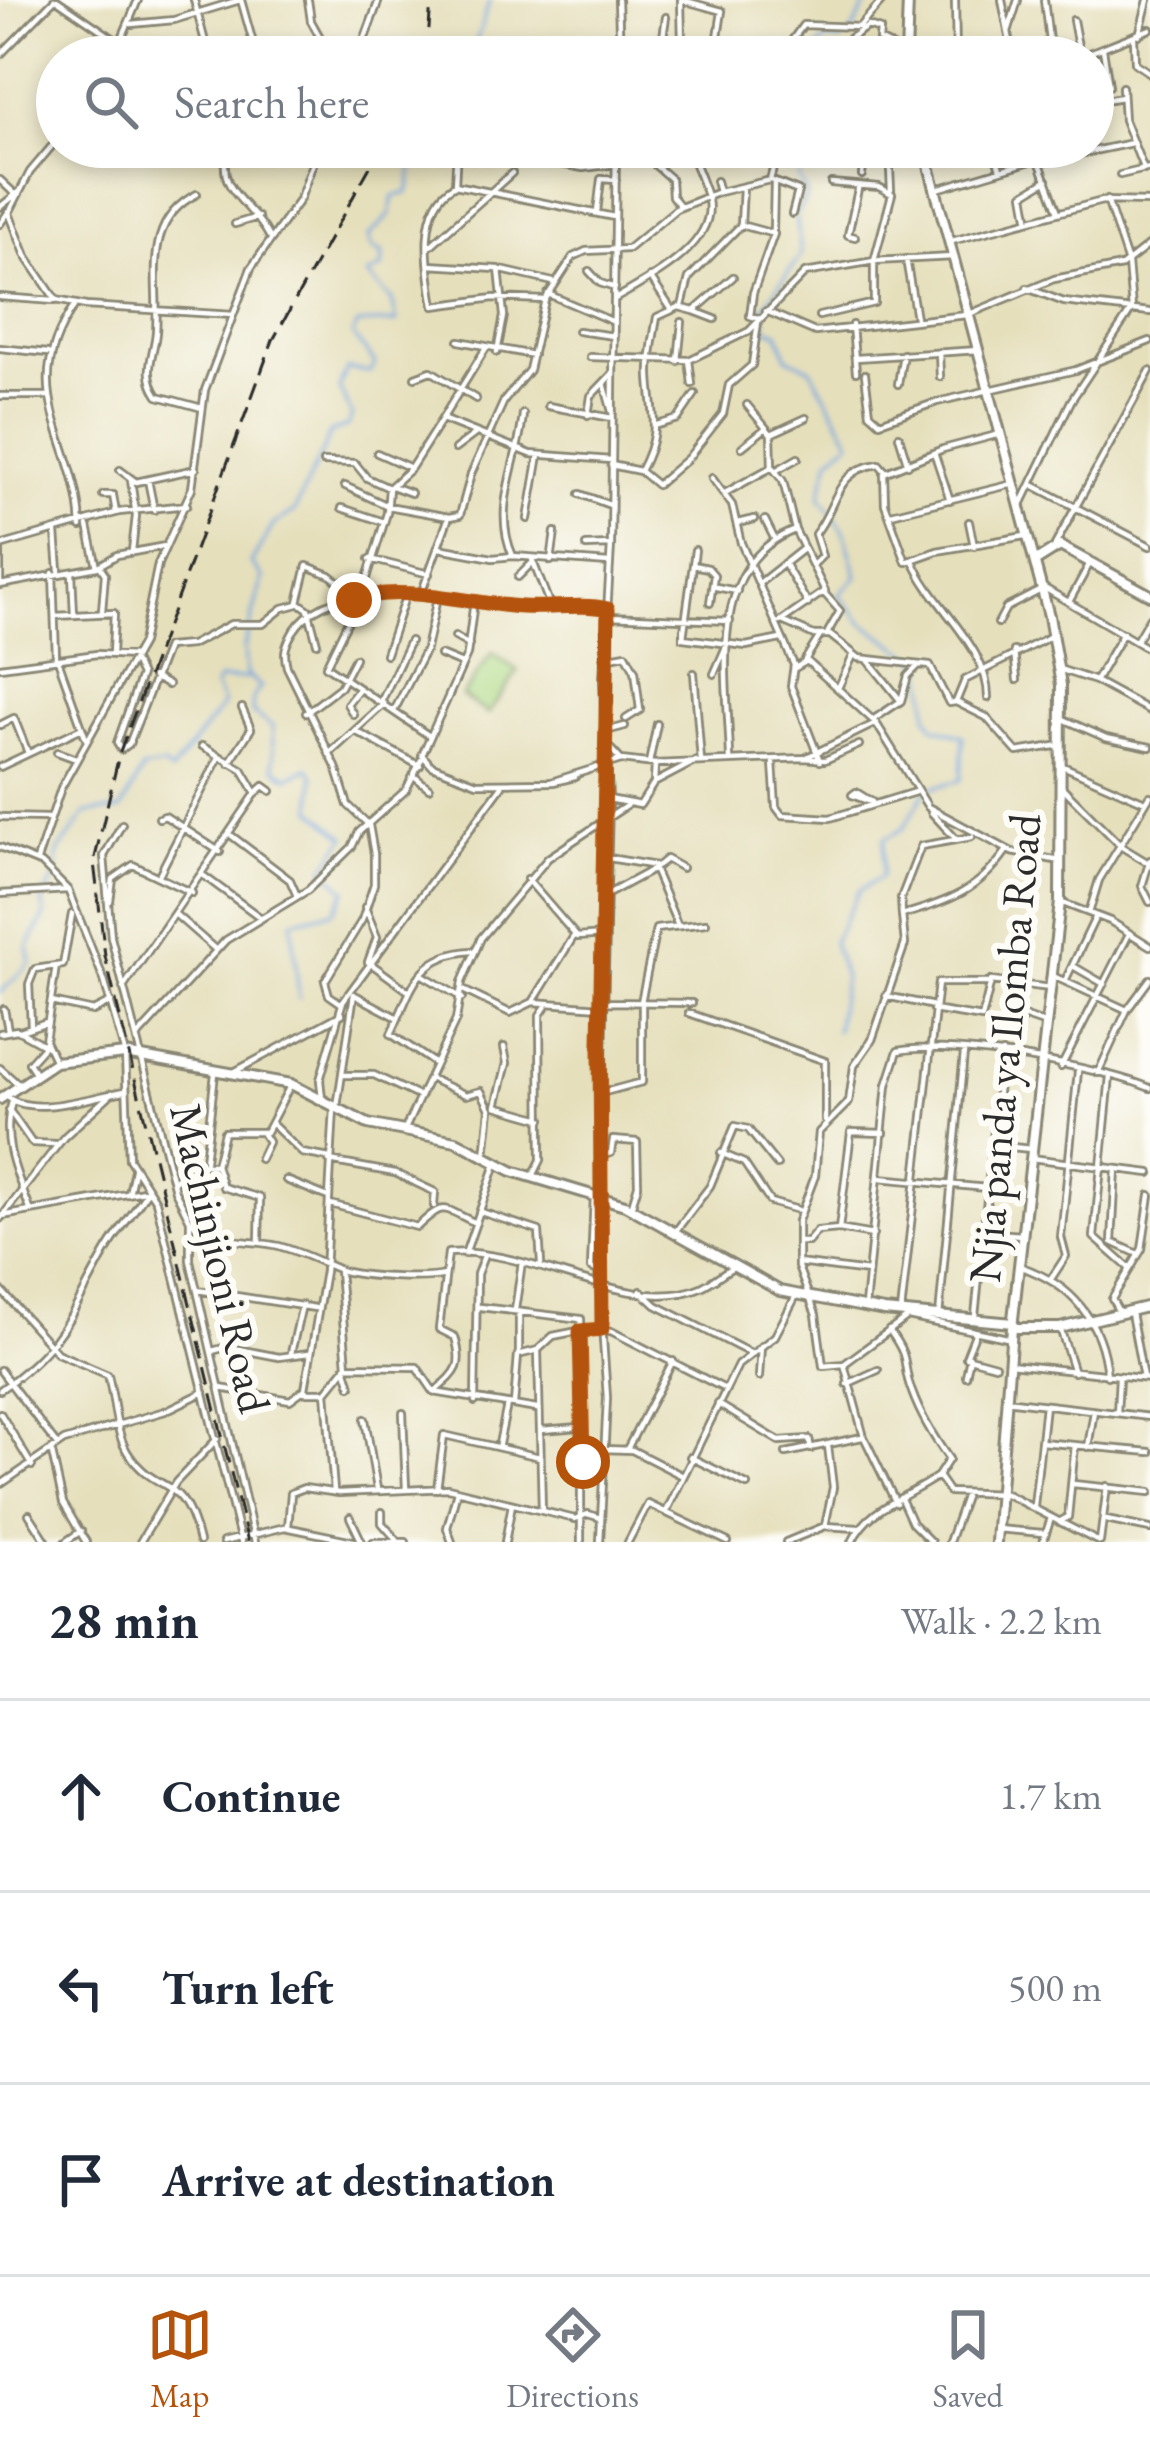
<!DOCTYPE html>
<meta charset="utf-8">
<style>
body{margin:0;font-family:"EB Garamond",serif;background:#f2f2f3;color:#1f2937}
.stop{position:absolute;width:36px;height:36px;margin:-27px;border:9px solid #b45309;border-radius:50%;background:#fff}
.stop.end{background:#b45309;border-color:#fff;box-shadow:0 3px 12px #0008}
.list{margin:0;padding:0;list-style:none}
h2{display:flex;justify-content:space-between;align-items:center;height:156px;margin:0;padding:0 48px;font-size:51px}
h2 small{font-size:39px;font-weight:400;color:#747a83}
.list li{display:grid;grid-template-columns:78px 1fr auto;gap:36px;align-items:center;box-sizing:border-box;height:192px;padding:0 48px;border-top:3px solid #e0e1e3}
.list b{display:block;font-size:45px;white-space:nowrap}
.list em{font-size:39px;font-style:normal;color:#747a83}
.icon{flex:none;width:66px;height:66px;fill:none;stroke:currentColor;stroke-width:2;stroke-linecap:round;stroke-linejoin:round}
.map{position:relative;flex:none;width:1150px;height:1542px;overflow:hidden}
.search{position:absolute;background:#fff;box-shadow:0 6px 18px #0003;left:36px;right:36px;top:36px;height:132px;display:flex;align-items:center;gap:30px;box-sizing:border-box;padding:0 42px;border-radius:66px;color:#747a83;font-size:45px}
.sheet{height:732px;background:#fff}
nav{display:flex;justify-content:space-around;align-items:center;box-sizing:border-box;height:168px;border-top:3px solid #e0e1e3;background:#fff;font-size:33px;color:#747a83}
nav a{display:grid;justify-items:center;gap:6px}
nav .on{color:#b45309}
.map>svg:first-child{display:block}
.green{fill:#afda86;stroke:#6d8258;stroke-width:3}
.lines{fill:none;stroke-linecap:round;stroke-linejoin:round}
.stream{stroke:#73a5df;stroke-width:3}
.street-casing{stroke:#888573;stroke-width:10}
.secondary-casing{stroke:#888573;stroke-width:14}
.street{stroke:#fff;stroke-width:4.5}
.secondary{stroke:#fff;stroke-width:8}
.rail{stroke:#2b2b2b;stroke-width:3;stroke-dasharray:18 9;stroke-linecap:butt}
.route{stroke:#b45309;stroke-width:15}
.labels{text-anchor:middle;stroke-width:12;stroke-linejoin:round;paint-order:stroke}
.street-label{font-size:45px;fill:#2b2b2b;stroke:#fdfcf7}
</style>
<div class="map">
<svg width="1150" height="1542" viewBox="0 0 1150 1542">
<rect width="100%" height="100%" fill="#fdfcf7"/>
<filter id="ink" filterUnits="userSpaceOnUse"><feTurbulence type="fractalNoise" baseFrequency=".00833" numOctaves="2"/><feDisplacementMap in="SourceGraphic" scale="24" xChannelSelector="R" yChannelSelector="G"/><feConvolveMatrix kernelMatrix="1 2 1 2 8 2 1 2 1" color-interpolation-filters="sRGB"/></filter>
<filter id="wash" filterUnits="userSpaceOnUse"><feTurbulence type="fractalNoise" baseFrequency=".004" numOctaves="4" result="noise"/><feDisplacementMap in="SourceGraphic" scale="48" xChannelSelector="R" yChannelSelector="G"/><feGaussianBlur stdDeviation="2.7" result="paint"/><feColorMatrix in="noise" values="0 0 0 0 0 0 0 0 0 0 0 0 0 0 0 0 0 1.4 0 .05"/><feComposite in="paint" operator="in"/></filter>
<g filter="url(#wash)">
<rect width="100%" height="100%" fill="#e5dfbb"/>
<!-- green -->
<path class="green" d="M492 653 518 671 488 714 462 696Z"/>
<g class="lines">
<!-- stream -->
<path class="stream" d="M849 37 869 0
M471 57 490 0
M810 57 826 39 841 41
M815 147 798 177 807 195 796 214 801 255 763 308 767 329 778 332 787 357 810 368 851 441 830 458 820 497 844 531 857 576 839 595 863 623 924 664 928 717 934 727 963 736 961 780 927 789 903 829 884 839 882 876 859 891 833 942 844 977 836 1031
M0 993 31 963 28 948 45 915 42 900 57 874V854L86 813 121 810 143 769 163 766 171 772 223 705 215 686 219 680 247 678
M299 998 292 921 334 911 346 890 324 869 346 837 313 810 314 776 309 768 288 777 274 768 272 726 252 712 253 697 261 687 246 674 244 648 263 578 251 563 274 524 294 512 331 432 348 426 352 415 339 388 347 369 371 372 375 363 352 335 358 324 397 322 392 300 367 275 382 268 383 253 373 249 368 237 390 215 394 196 408 193 417 147"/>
</g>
</g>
<g filter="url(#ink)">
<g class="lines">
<!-- street casing -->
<g class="street-casing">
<path id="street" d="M57 0 123 45
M194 0 209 57
M241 0 257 57
M308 0 311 21 331 57
M618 0 620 57
M681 0 682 45 727 52 730 57
M682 0 722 11 716 50
M955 0 956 57
M1002 0 1013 57
M1044 0 1051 57
M1073 20 1080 57
M131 24 174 20 240 0
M1008 32 1018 0
M1139 35 1148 0
M1134 38 1135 63 1150 73
M1103 49 1109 86
M0 55 54 0
M114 57 138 0
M358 57 379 0
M660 57 666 17
M780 57 803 25 859 27 883 0
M821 57 827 46 841 44 868 26 880 30 879 40 905 53
M1079 57 1150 29
M1122 87 1124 120 1144 170
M1093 102 1122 97
M57 140 30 172 9 213 26 256 56 300 86 306 233 315
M229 147C212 190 252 202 269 236
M284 147 315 160
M464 147 583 168 617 164
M659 147 656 166 671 179 672 196 681 207
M851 147 865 153
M993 147 1000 169
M1034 147 1058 212
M889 149 891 190
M1040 162 1132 143
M862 175 865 153 891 147
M1120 175 1150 168
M0 180 15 194
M770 180 779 147
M716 181 719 192
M455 185C416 205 428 270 434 306L494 298 545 300
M455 185 614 217
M455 185 457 147
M937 189 1038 159
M197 194C140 222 160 283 156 332 154 356 142 372 158 396L202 408
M0 207 19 192
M597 212 601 179 616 180
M1028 217 1024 194 1047 180
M0 224 9 211
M235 224 258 217
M741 225 774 234 753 293 750 316 758 318
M773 230 774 182
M855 237 848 235 858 189
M952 241 1102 201 1150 202
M428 248 512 173
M906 259 916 318
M429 265 497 269 553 282
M589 271 600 283 615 288
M650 277 670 307
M1027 288 1064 302 1150 312
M548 294 614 322
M0 297 54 301
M615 299C647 280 717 246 708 200 704 184 694 163 688 147
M75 305C14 393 78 439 81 527
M682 306 689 278 741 225 743 187
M694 311 715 319
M766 311 815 332 967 315 1054 279 1122 266 1150 244
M819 316 874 303V261L892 194 879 187 831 183
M852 325 856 372
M578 331 614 336
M459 341 533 355
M0 348 48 353
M497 352 504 316 499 269
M939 352 940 377
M590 357 689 360 749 331 805 273 874 261 954 257
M856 358 979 350
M689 360 692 384
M678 361 682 322
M865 374 870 413 880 422 937 402 1076 370 1150 341
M415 377 431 371 476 399
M604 383 612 412
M898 384 903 354
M0 396H50
M548 406 612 418
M523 414C519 463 491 507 513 556L609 563
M588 415 591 396 613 373
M442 419 486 348
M657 425 678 419 695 394
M771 434 806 418
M1000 434 943 449 884 473 885 504 906 562 937 551 1025 536
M899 436 908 465
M742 447 766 428
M455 449 475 434
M377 453 411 468
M935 455 950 500
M323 462 355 463 367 478 389 488
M611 465 640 471 657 485 688 458 723 414 729 385 752 365 758 322
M772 467 783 481 795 530 825 591 780 622
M120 470 136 482 196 469
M777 470 798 458
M640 471C662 430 652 417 650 376 649 357 654 336 657 317L679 307 694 311 733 277
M712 478 732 505 741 543 794 665 791 686 820 761
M131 480 136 516 132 551
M148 480 154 510
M1033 485 1150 546
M345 486 388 506 449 517
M392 486 411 493
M725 493 772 467 771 434 747 405
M580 494 610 505
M103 495H113L116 513
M1020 507 1071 401 1132 309 1128 263 1107 200
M342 508 384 522
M891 514 1013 484
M528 519 539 455
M765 520 774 538
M969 522 974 546
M737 523 755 519
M88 526 97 567
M56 533 59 570
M1055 545 1150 371
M0 546 119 512 187 505
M0 546V585
M586 546 611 545
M439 548 493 558 513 556
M695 550 683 638 746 646 781 639
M370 559 429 574
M532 559 551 608
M551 561 555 532
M913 561C934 609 988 646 988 698
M784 563 808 604
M815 563 822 556 815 534C838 507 833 470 879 464L886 472
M693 565 708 568 714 575 710 603
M100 566 105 574 102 611
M53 573 56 657
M72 573 74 615
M518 577 533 562
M762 581 804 548
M0 585 97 567 117 555 165 546
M1041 586 1150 650
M716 587 737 591
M824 593 840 611 828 632
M421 594 449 517 460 515 471 474 504 401 529 370 545 300 573 257 586 251 628 249 676 209 719 192 770 180 798 191 792 214
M1070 600 1090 563
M474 601 467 655 422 755 432 766 477 783 551 782 621 760 655 764 805 758 876 723 928 807 1012 852 1060 861
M55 616 114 613 112 654
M609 616 730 621
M782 621 814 635H830L859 658 930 666 949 703 956 702 965 680 1053 635
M998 623 1006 608 1041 590
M455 637 469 645
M1136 641 1150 617
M317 643 308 609 298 602 307 566 330 575 360 598
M1014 651 1017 680
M386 654 405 597
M440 655 462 664
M610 657 626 654 635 671 640 710 626 719
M58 660 86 739
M805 660 820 636
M868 660 901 701
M0 667 97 654 135 656
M795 668 807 661 876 723
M1059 669 1095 681 1150 711
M694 673 701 761
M714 674 725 649
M153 677 168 685
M1096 680 1123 633
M838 688 853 656
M381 702 410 641
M956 702 986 717 1017 752 1061 745
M609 703 610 618
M395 709 426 649 437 598
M306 713 340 687 355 658
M353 714 347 704 358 690
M1061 718 1106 738 1150 747
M874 719 901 701 908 676 918 666
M0 725 14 718 28 753
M606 731 625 726
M357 732 420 766
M428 735 326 666 364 588 387 513 389 488 411 468 442 419 531 454 611 460
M607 745 621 760
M202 746 242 769 256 793
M121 750 129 744 167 647 191 645 231 624H263L283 608 298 604
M121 750 117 743 141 675 134 661
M57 752 76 759
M329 754 384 704
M805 758 825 760 859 745
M730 760C729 684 703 565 795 530
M229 763 251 729 242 708
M649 763 657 724
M773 763 776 807 782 815 830 818 915 792
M1063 766 1145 802
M0 767 82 728
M414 776 429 788
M553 782 575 777
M654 783 696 761
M1060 785 1122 847 1150 864
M609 799 640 805 654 783 655 765
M868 801 852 795 856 792 872 802
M931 812 955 838
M0 817 48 818
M159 818 165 816 220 852
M122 824 104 856 111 937 175 1191 190 1220V1260L255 1542
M232 836 290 880 297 896
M0 847 42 864 68 890 104 980 125 1054 129 1159 156 1201 241 1542
M609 858 656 866
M37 860 61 788 142 643 158 564 192 488 205 390 251 268 300 199 319 147
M1150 860 1142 886 1150 902
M654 869 666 859 682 868
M160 873 219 757
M204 876 261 918
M527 879 577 937 605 935
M0 894 68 890
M606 895 654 869 678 926
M110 901 113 879 133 865 192 893
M1060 902 1110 921 1150 946
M365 907 377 937 368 962
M1089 913 1099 880 1150 796
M176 915 216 950
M902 915 901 898 921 846 972 837
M370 963 407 990
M1073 966 1104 984
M421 974 462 998
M1053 976 1127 1010
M1065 981 1096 916
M123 988 256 793 264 786 271 791
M463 990 510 1013 533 1002 601 1007
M355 995 398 1018
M886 996 934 1006
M51 1002 93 1011 111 1002
M533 1002 574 936
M604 1002 692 1003
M641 1002 656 929 706 923
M342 1004 329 995 325 981 362 920 374 884V854L369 825 348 805 336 767 287 667C283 652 285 646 293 632 333 568 459 603 523 607 551 609 580 604 608 609
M4 1009 8 1030
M933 1010 982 1018 991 981 1051 988
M689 1013 825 1061V1121
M1020 1023 1023 1016 1046 1024
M31 1026 29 984 35 969 63 965 72 914
M20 1031 47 1022
M0 1033 17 1030 44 1045
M139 1035 226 940 308 890 352 847 359 832 406 790 421 760
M55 1062 45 1041 56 966
M434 1063 391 1034C412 991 415 955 472 951
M1061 1067 1128 936
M0 1068 18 1084
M232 1073 342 1014
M1098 1073 1127 1010 1150 979
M36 1074 29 1063 46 1044
M344 1075H374L420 1097
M1110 1076 1094 1237 1129 1268
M429 1078 466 1095 481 1091 490 1109 485 1156
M601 1093 642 1082V1002
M5 1095C31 1119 93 1096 125 1091
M322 1099 320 1080 343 1001 502 786
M12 1102C0 1139 17 1175 30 1209
M496 1106 507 1063 504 1047
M496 1106 542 1119
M337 1107 354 994
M9 1110 32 1143 56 1144
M272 1124 302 1153 330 1158
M404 1131 456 1020 462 982 481 938 548 858 626 806
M992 1145 1031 1149
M721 1153 744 1163 770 1202 798 1210
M603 1155 611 1153 613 1140 637 1142 638 1185 631 1208
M1031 1158 1150 1173
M260 1159 268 1142 263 1134
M205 1161 215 1073
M329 1161 395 1173 435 1192 434 1206
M216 1165 224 1132H266L291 1084
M1116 1169 1112 1242 1138 1254
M532 1178 541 1160 540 1015 548 1003
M879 1178 987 1188
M286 1180 328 1197
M173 1183 187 1165H216L223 1187 260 1198 259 1242
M129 1194 134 1170
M594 1195 591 1268 596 1270
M330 1204 417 1227C445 1201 441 1207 476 1223
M481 1212 539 1231 541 1264
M2 1216 144 1191
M0 1219 64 1137 112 1093
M190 1220C218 1247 244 1238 279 1246 301 1252 320 1262 340 1270 360 1277 426 1280 445 1275
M675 1232 710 1186 735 1126 748 1129 777 1165
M983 1232 1022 1235
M873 1235 839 1229 851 1132 884 1133
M798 1242H808L817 1231 839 1229
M465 1254 496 1164
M798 1263 868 1272
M1019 1266C1072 1284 1102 1321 1107 1376
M339 1270 347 1366
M1051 1279 1066 1256 1061 1237 1078 1071
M0 1289 57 1353 108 1375C115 1401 115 1436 130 1456 160 1497 182 1471 199 1542
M197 1290 315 1308
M641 1291 656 1305 750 1353
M865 1306 887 1085 898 1051C948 1040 1102 1067 1150 1088
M480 1307 581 1319V1542
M515 1310 522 1262
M901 1312 938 983H988
M1131 1313 1143 1378
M1120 1314 1112 1299 1142 1249 1150 1195
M939 1316 964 1053
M975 1316 1002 1053
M1060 1328 1074 1372
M583 1329 611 1331 725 1389
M889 1330C913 1363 900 1362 912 1392 921 1417 934 1438 949 1459L938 1476
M975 1334 966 1357 995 1365
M212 1351 227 1347 279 1357 309 1353
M291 1353 302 1305
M519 1353V1312
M844 1364 823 1366 816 1315 798 1267V1221L815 1176 819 1132 849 1102 854 1066 872 1040 905 944 902 915C948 902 980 890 1007 850
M1010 1364 1150 1379
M345 1367 351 1386
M0 1370 57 1445
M966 1376 970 1357
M759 1377 761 1346
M847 1384 878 1370
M220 1388 290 1400 305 1389 325 1271 334 1108
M0 1390C63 1345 68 1319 104 1255 116 1233 134 1213 147 1191
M304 1392H326
M434 1392C457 1372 464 1368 455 1337L439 1329 448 1253C526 1245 632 1318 701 1287 712 1282 722 1273 733 1267
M1005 1400 1150 1417
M475 1402 477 1274 484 1256
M718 1404 779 1441 809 1439 811 1449
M514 1405 518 1355 538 1350
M0 1413 32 1466
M403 1413 406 1489
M1117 1413 1119 1377
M365 1419 377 1489
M541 1430 580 1427
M1041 1442 1150 1452
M499 1444 507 1405
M1088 1447 1094 1411
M603 1449 632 1450 681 1475
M627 1449 673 1361
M52 1453 63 1503 86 1542
M786 1453 862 1437
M690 1457 747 1485
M1073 1484 1150 1492
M0 1485 64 1441 165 1411 204 1392
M437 1489 444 1435 540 1457
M334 1491 326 1392 347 1366 417 1367 434 1392 537 1409
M902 1501 912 1523 931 1542
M896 1503 864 1437 844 1364 908 1317 1012 1339
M1034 1506 1045 1405
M667 1510 738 1365 775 1336 797 1294
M542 1511 538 1350 553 1336 578 1331
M382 1512V1523L397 1540
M29 1514 47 1542
M350 1517 362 1542
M1106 1520 1150 1529
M1059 1522 1068 1517 1075 1445
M825 1526 833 1487 828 1446
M288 1527 291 1493 304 1488 339 1493 448 1488 575 1519 588 1514 601 1518
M997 1529 1043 1533
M65 1542 81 1531
M140 1542 176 1482 217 1439
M223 1542 285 1527 358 1542
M373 1542H406
M452 1542 447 1528 457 1491
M505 1542 512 1504
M600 1542 607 1398 598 1266 609 799 603 681 611 545 616 147
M628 1542 648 1504 728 1542
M786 1542 825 1526 858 1528
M852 1542C868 1507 907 1498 938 1476L949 1492 1006 1494 1099 1542
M949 1542 965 1497
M1043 1542 1051 1518
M1100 1542 1107 1486"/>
</g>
<!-- secondary casing -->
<g class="secondary-casing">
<path id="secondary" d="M906 57 908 0
M924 147 1049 616 1061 685 1060 902 1012 1328 996 1542
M1036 561 1060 546 1150 595
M0 1099 55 1062 125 1054 291 1084 368 1124 456 1141 512 1171 625 1205 780 1291 884 1311 1013 1323
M1012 1328H1060L1150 1306"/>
</g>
<!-- street -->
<use href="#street" class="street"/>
<!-- secondary -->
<use href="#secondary" class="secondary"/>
<!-- rail -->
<path class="rail" d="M427 57 431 0
M248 1542 105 956 94 862 119 755 273 340 381 147"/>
</g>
</g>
<g class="lines" filter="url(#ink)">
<!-- route -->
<path class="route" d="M354 600C398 583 474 604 522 607 551 609 580 603 608 609L600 1044 602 1329 580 1331 583 1462"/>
</g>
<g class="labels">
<!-- street labels -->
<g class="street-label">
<text transform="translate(1004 1048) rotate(-85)" y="16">Njia panda ya Ilomba Road</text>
<text transform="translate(221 1258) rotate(77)" y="16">Machinjioni Road</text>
</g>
</g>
</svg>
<div class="stop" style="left:583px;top:1462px"></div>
<div class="stop end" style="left:354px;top:600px"></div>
<div class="search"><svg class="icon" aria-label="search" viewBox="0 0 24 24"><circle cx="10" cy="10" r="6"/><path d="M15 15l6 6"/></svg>Search here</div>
</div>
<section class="sheet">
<h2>28 min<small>Walk · 2.2 km</small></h2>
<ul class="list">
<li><svg class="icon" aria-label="ahead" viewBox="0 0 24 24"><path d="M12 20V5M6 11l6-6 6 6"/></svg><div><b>Continue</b></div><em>1.7 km</em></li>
<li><svg class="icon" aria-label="left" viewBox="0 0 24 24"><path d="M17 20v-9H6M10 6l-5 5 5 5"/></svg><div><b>Turn left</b></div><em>500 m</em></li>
<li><svg class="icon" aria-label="arrive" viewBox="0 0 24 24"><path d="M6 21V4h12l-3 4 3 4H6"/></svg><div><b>Arrive at destination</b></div></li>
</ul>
</section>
<nav>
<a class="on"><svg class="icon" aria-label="map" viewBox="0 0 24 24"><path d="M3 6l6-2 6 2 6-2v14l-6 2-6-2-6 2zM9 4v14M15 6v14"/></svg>Map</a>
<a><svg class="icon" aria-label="directions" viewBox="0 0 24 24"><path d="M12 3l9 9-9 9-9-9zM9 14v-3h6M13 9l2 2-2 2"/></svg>Directions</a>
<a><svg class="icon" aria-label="saved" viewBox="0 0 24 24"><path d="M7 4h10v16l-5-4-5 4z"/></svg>Saved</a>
</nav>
